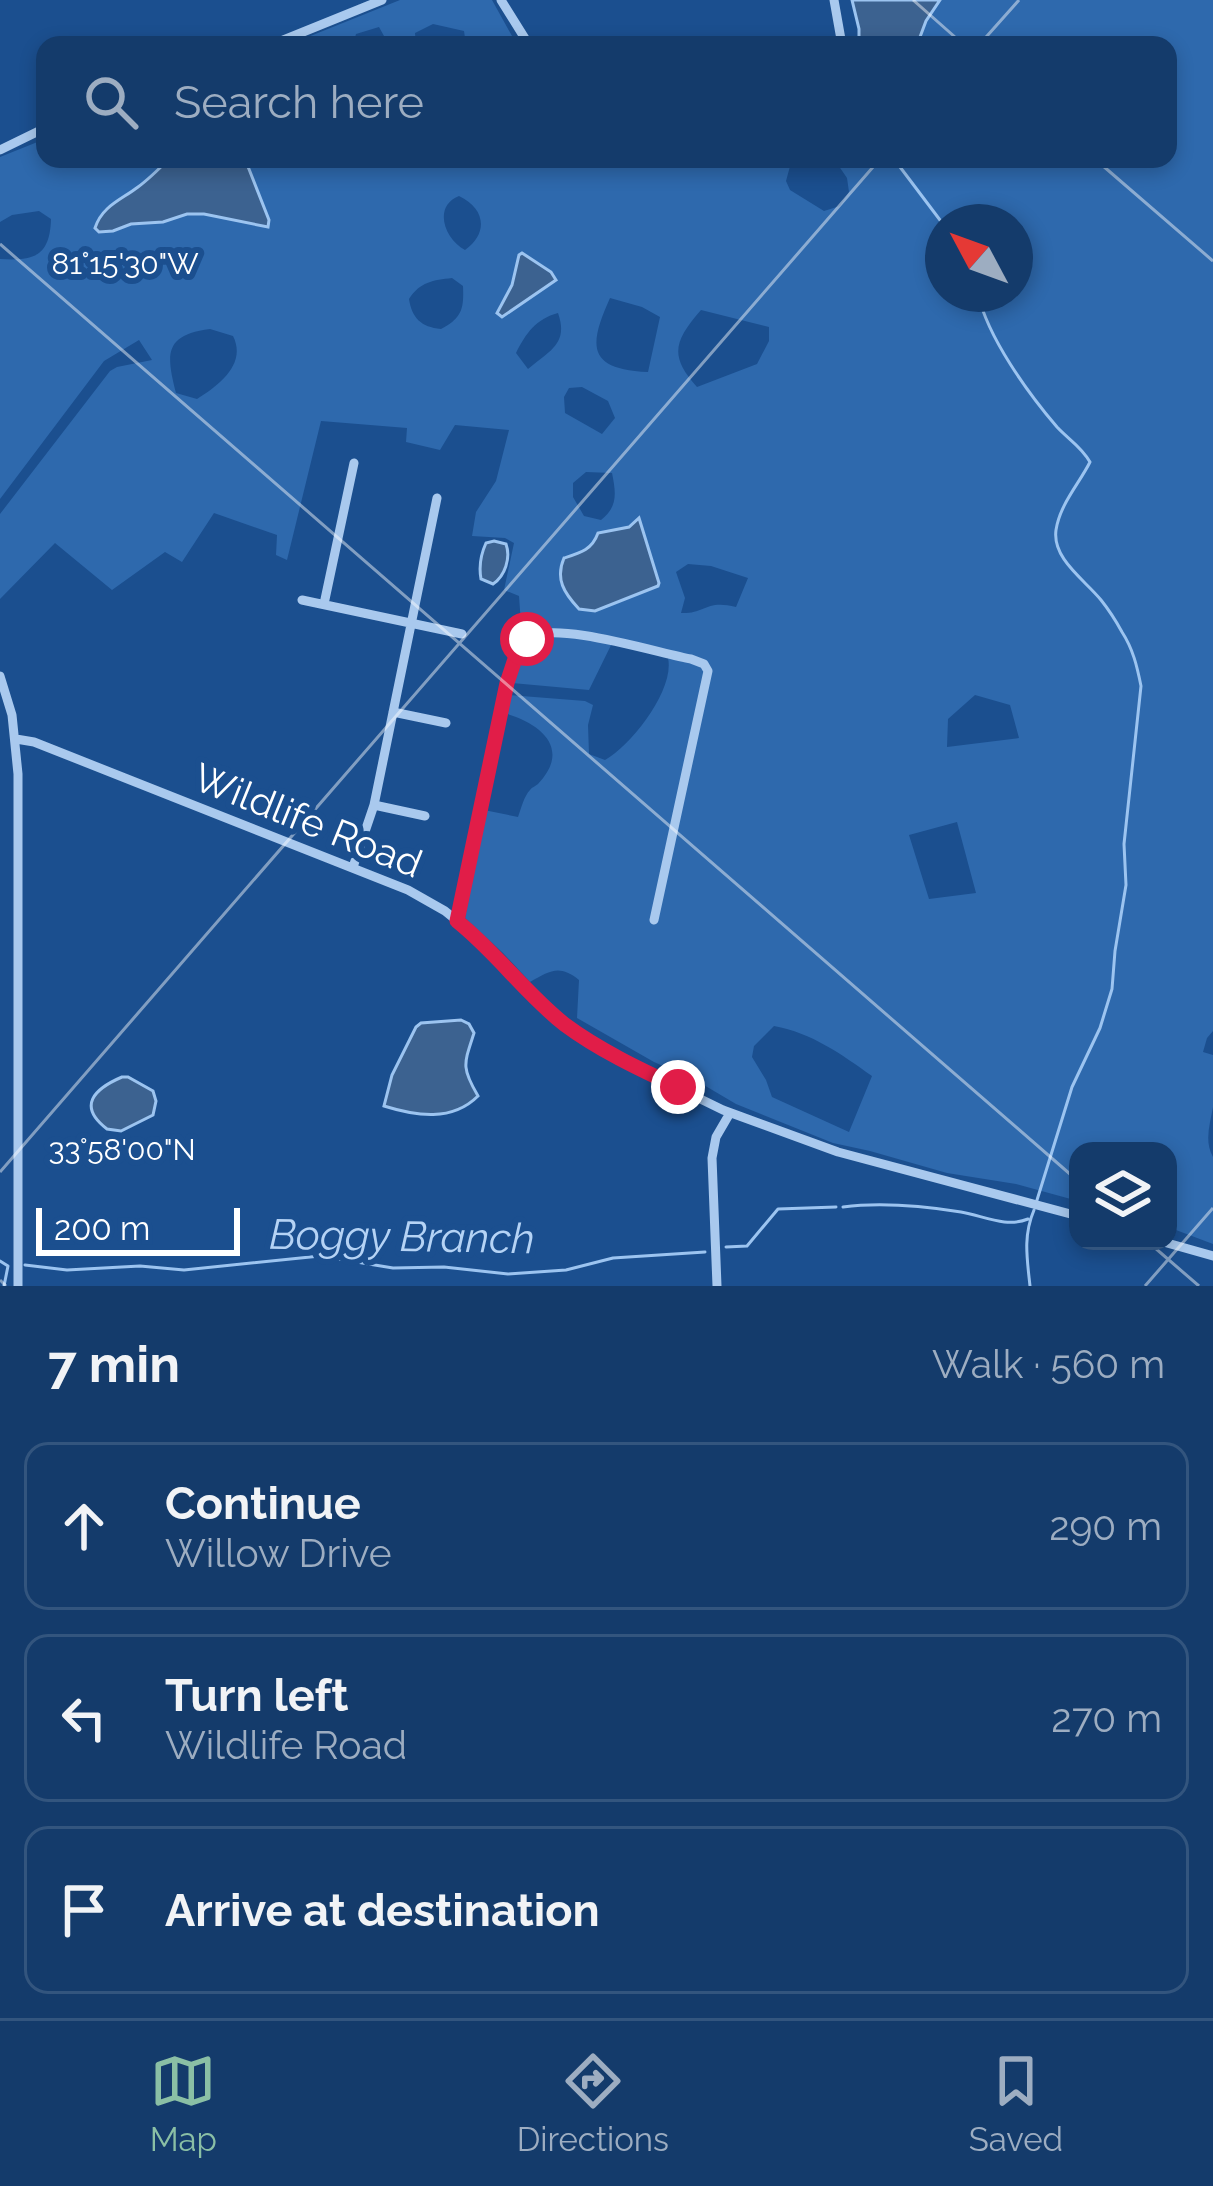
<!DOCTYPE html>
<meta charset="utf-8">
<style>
body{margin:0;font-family:Raleway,sans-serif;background:#1d4271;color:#f1f3f6}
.controls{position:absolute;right:36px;bottom:36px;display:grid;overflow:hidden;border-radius:24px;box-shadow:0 6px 18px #0003}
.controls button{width:108px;height:108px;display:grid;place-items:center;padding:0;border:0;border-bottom:3px solid #33557e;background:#143b6b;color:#f1f3f6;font:60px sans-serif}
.compass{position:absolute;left:925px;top:204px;width:108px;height:108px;border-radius:50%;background:#143b6b;box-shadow:0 6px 18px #0003;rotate:311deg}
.scale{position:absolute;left:36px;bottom:30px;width:204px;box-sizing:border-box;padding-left:12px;border:6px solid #fff;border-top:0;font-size:33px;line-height:42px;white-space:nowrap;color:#fff;-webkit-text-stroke:9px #1b4f8f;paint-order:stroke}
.stop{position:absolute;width:36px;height:36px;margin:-27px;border:9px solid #e11d48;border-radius:50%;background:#fff}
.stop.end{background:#e11d48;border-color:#fff;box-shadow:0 3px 12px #0008}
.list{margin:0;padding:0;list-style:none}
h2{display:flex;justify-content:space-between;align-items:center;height:156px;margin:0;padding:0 48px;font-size:51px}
h2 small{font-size:39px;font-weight:400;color:#9dadc1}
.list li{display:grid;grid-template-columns:78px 1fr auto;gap:36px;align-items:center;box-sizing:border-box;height:168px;margin:0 24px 24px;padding:0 24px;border:3px solid #33557e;border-radius:24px}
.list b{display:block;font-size:45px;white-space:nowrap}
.list p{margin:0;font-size:39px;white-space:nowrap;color:#9dadc1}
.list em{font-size:39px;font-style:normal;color:#9dadc1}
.icon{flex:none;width:66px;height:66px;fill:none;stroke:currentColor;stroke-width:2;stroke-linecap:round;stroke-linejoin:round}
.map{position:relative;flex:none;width:1213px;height:1286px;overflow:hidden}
.search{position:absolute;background:#143b6b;box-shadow:0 6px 18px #0003;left:36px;right:36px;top:36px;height:132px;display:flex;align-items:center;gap:30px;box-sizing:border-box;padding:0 42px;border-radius:24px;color:#9dadc1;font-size:45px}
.sheet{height:732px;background:#143b6b}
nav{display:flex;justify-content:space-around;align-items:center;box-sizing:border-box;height:168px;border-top:3px solid #33557e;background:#143b6b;font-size:33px;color:#9dadc1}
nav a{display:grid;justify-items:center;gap:6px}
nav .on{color:#8abfa5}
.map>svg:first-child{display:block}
.green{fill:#2e69ad;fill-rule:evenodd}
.water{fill:#3c6290;stroke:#9cc4f0;stroke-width:3}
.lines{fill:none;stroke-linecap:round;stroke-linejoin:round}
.stream{stroke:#9cc4f0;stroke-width:3}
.minor{stroke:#a9c9ee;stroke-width:9}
.route{stroke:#e11d48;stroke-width:15}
.ticks{fill:none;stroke:#fff;stroke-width:3;stroke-opacity:0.45}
.labels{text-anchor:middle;stroke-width:12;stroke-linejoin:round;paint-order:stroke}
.street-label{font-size:39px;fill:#fff;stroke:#1b4f8f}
.water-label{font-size:42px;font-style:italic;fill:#b5d3f5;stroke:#1b4f8f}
.ticks-label{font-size:30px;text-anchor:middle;fill:#fff;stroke:#1b4f8f;stroke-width:12;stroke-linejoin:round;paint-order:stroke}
</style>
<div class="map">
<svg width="1213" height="1286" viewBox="0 0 1213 1286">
<rect width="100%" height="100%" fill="#1b4f8f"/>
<!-- green -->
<path class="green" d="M400 0H492L517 45H466L464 31 433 24 415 33 416 45H389L379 27 356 34 353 45H288Z
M852 0 928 17 940 0H1213V1031L1207 1038 1203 1052 1213 1055C1213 1072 1213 1090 1213 1107 1210 1124 1204 1141 1213 1157V1244L1168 1227V1151H1078V1201L1016 1184 947 1173 870 1151 833 1143 736 1104 697 1081 654 1062 577 1018 579 980C559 964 550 971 530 982L503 953 465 918 484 810 518 817C521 809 524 796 530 790 532 787 536 786 538 784 572 748 540 723 504 713L509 695 585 701 593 705 588 725 589 754 605 760C632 745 675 689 668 658L615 637 589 690 512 683 522 638 519 596 504 590 514 543 505 538 472 536 476 512 496 481 509 430 455 425 440 450 406 442 407 428 321 421 287 560 276 555 277 535 214 513 182 562 165 552 112 590 55 543 0 599V514L110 371 117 367 152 360 139 340 104 361 0 499V259C33 261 50 257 51 219L39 211 12 215 0 222V157L45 139V159H169L140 185 104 210 113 231 131 224 163 222 186 214H204L258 226 269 220 245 159H583L597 163 610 159H792L786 181 790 190 824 211 840 206 849 192 847 178 834 159H1168V45H859V29ZM459 196C485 208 489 233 465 250 444 239 433 206 459 196ZM943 222H1015V294H943ZM519 256C534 258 547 266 556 279L499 306 512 285ZM452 278 463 286C464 309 462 318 441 329 421 327 412 318 409 299 420 282 433 280 452 278ZM610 298 642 307 660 317 648 372C586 369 589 345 610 298ZM701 310 769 327V341L757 364 697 387C669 356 674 341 701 310ZM558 313C569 344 549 351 528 369L516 353C526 333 536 319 558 313ZM210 329 233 336C247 364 219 385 197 399L176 393C166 354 164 335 210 329ZM582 387 608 401 615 418 602 434 565 413 564 397 569 388ZM586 472 612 473C616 493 618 507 601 520L584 516 573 497V483ZM639 519 659 583C634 596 608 612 579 609 564 593 555 579 564 558 580 553 592 550 598 533L629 528ZM688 564 711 566 748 578 736 607C706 599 705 614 681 613L685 598 676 572ZM975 695 1010 705 1019 738 947 747 948 719ZM957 822 976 893 929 899 909 835ZM774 1026C812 1033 841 1054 872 1076L849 1132 772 1097 766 1080 752 1057 754 1046Z"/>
<!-- water -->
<path class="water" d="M852 0H940L926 21 917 45H859V29Z
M169 159H245L269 220 268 227 204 214H187L163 222 131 224 113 231 99 232 95 228C102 206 121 200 138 187 149 179 159 169 169 159Z
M522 253 551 272 556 280 502 317 497 313 512 285 519 255Z
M639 518 659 583 658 586 595 611 579 609C564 593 555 579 564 558 580 553 592 550 598 533L629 527Z
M494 541 506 544C511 558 505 576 493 584L481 579C479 568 481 554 486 543Z
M461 1020 469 1024 474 1033C464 1064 461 1067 478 1096 452 1122 416 1116 384 1106L392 1075 416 1027 421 1023Z
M122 1077H128L153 1091 156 1101 153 1115 121 1131 107 1129C77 1106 94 1089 122 1077Z"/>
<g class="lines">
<!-- stream -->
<path class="stream" d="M894 159 943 224
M978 294C988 338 1028 393 1057 427 1069 440 1081 446 1090 462 1079 484 1060 504 1056 530 1052 559 1085 580 1101 600 1109 610 1116 621 1122 632 1133 649 1137 666 1141 686L1124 844 1126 885 1115 951 1112 989 1100 1028 1072 1087 1037 1200
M843 1207C882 1202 923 1206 961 1212 984 1216 1006 1228 1028 1219
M726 1247 747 1246 778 1209 836 1207
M0 1261 8 1266 4 1286
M25 1265 67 1270 140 1266 184 1270 320 1256 393 1268 444 1267 508 1274 566 1270 613 1258 705 1252
M1030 1286C1027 1258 1023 1236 1034 1210"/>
<!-- minor -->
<path class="minor" d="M501 0 529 45
M834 0 842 45
M271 45 382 0
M0 150 45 128
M302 600 462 634
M324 604 354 463
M0 676 12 715 18 774V1286
M393 712 446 723
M16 739 34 742 408 890 445 911 472 933 562 1022 591 1042 639 1069 723 1110 838 1152 1078 1216
M374 805 425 816
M353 867 374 805 437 498
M457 921 513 663C517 654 520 644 528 638 554 620 658 653 691 659L704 664 708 671 654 920
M1160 1241 1213 1256
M717 1286 712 1158 716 1137 730 1113"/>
</g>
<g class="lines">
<!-- route -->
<path class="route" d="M527 639 518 650 507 683 457 921C496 952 525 993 564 1024 599 1050 639 1069 678 1087"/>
</g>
<!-- ticks -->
<path class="ticks" d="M913 0 964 45M979 45 1019 0M1095 159 1213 261M0 244 1078 1181M0 1172 880 159M1147 1241 1199 1286M0 1280 6 1286M1145 1286 1213 1208"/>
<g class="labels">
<!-- street labels -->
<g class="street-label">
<text transform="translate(308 820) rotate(22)" y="14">Wildlife Road</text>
</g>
<!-- water labels -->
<g class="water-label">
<text transform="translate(402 1236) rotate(1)" y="15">Boggy Branch</text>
</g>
</g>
<g class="ticks-label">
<text x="125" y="274">81°15'30"W</text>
<text x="122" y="1160">33°58'00"N</text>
</g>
</svg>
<div class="controls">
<button><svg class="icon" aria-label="layers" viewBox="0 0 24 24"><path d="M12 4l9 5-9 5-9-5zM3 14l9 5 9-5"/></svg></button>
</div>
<svg class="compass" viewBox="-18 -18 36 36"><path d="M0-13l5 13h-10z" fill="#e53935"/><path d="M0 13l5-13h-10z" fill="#9dadc1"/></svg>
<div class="scale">200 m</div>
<div class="stop" style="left:527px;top:639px"></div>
<div class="stop end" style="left:678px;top:1087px"></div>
<div class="search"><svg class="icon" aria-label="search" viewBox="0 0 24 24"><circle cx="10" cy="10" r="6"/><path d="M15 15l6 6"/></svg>Search here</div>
</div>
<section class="sheet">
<h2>7 min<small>Walk · 560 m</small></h2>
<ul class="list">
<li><svg class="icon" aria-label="ahead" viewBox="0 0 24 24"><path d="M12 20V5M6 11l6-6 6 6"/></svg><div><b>Continue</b><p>Willow Drive</p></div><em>290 m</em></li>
<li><svg class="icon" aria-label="left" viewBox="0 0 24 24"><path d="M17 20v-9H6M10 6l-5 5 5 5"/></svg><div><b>Turn left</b><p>Wildlife Road</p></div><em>270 m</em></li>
<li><svg class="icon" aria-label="arrive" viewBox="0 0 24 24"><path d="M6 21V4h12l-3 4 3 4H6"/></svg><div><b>Arrive at destination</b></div></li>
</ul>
</section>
<nav>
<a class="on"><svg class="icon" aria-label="map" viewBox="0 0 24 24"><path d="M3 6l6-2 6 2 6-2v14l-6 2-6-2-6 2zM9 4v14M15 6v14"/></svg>Map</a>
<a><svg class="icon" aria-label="directions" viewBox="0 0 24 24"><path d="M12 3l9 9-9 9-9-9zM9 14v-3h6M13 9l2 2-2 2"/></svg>Directions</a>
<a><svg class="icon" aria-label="saved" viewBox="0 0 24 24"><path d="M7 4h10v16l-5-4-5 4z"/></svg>Saved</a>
</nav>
